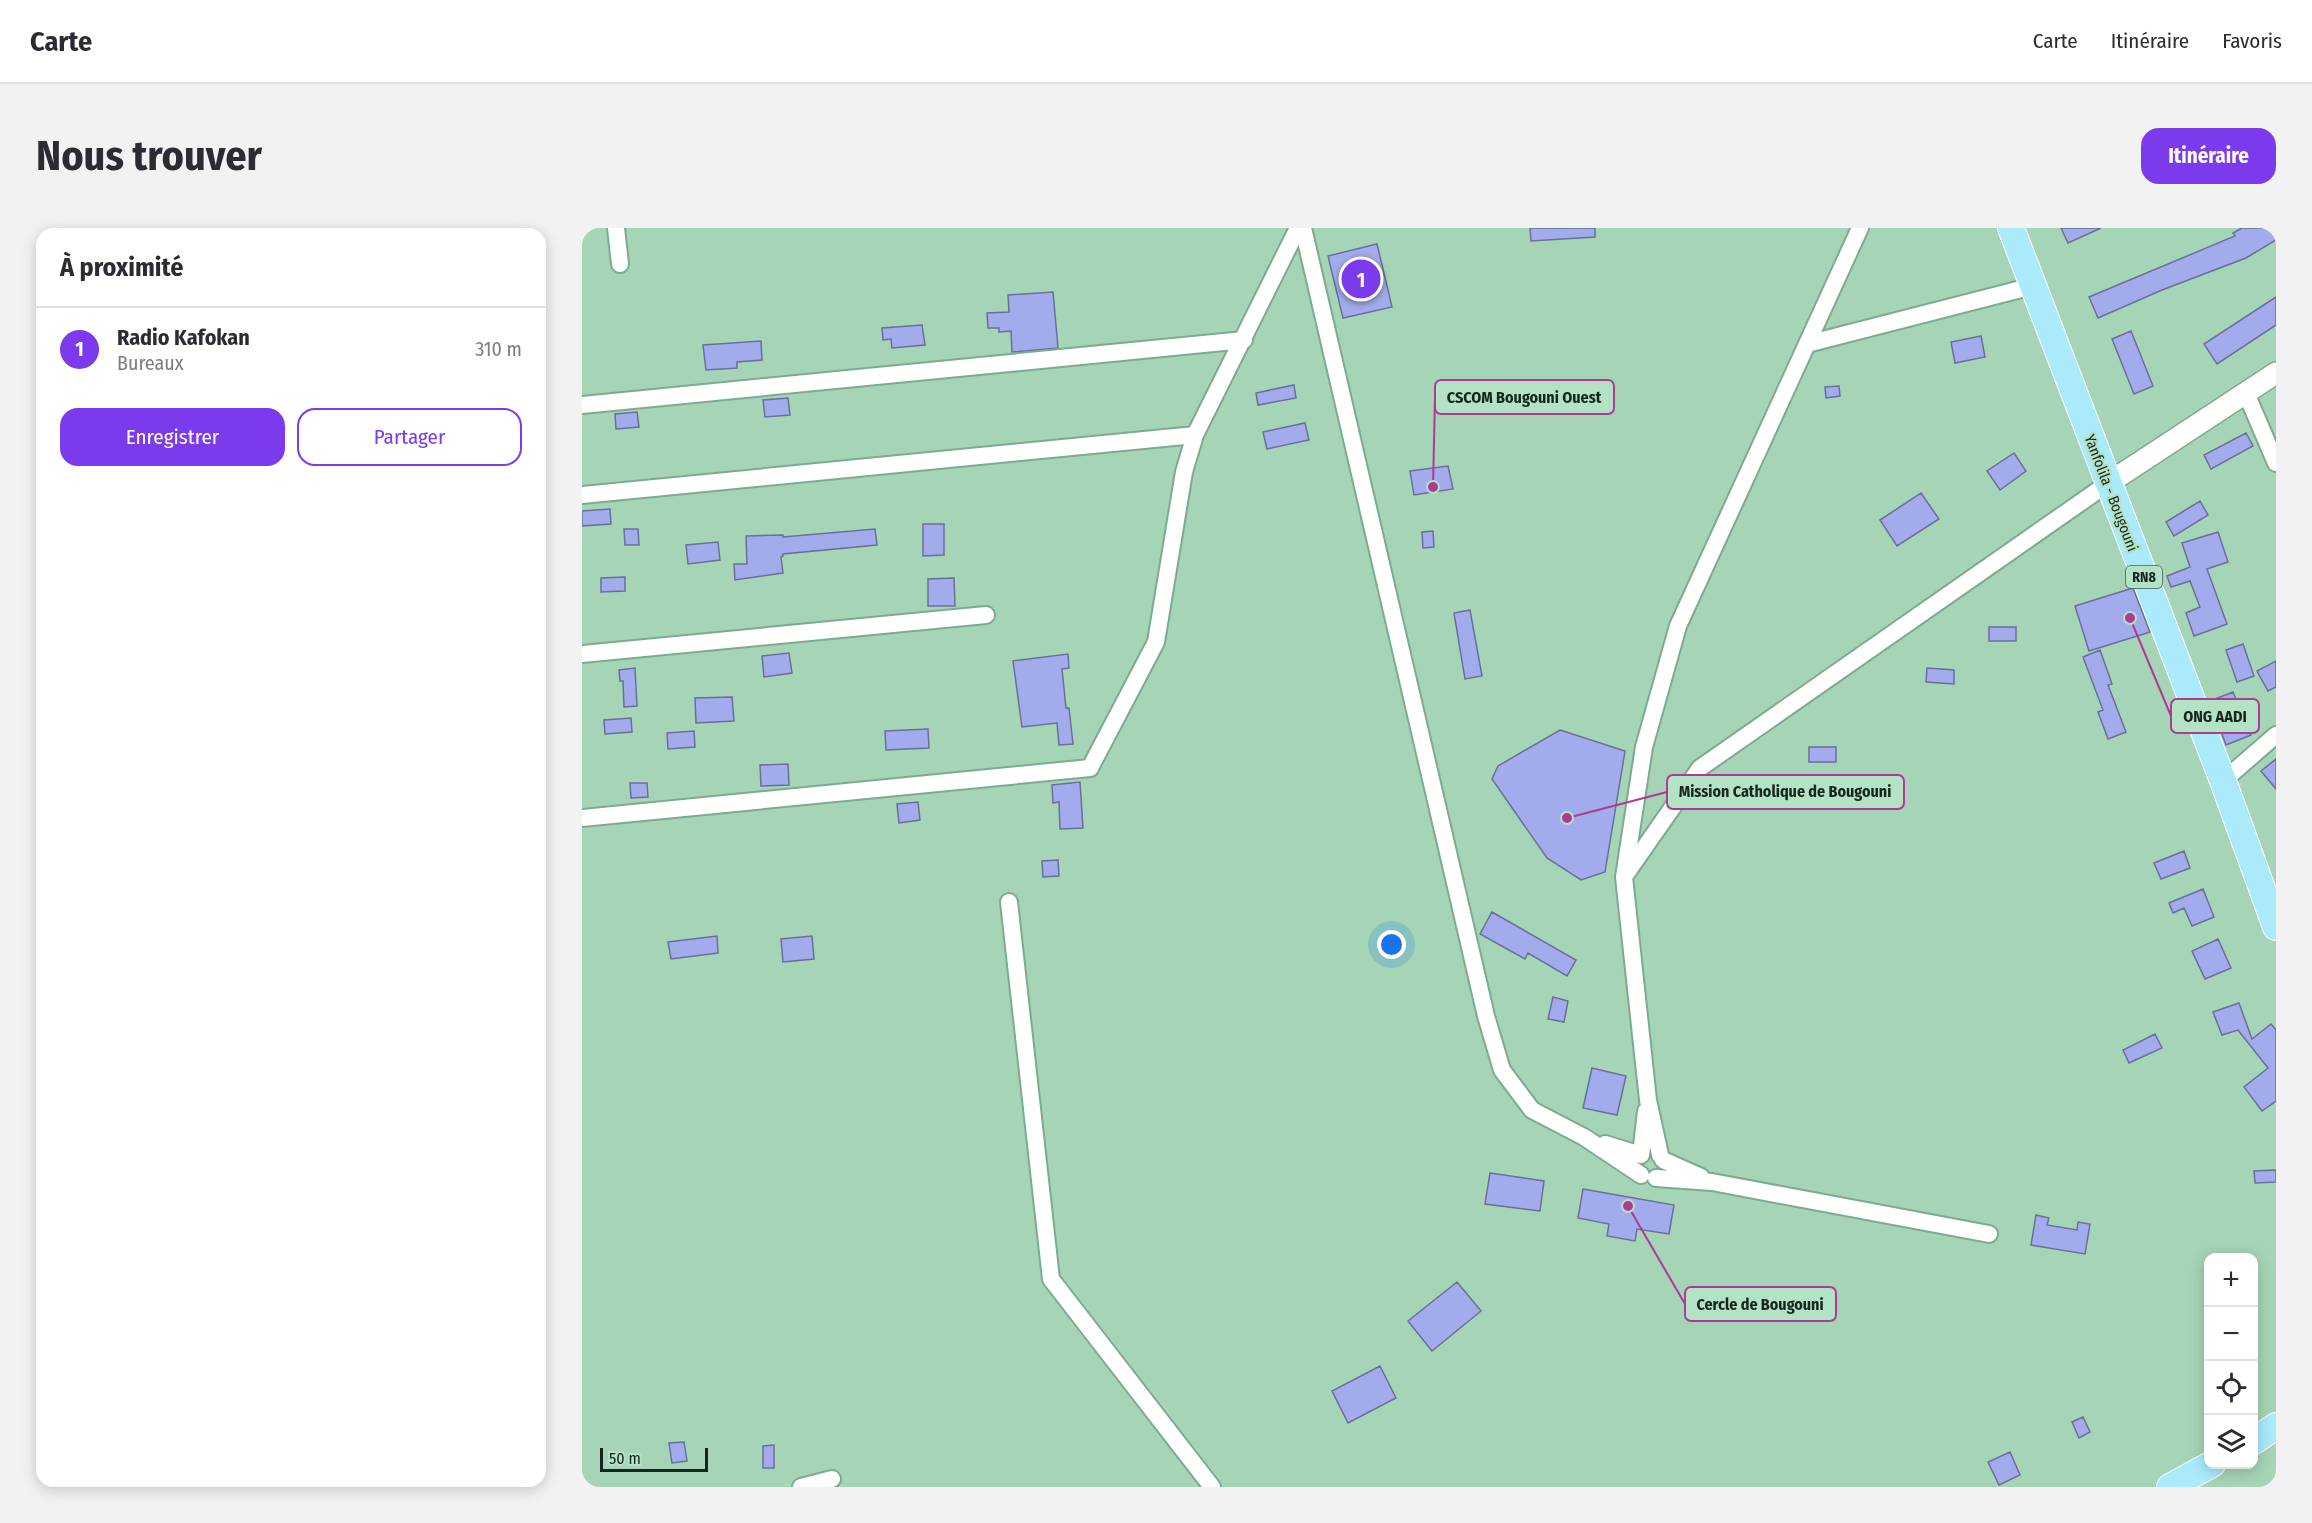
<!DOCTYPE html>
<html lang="fr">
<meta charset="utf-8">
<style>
body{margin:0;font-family:"Fira Sans Condensed",sans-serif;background:#f2f2f3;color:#2b2b33}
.controls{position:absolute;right:18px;bottom:18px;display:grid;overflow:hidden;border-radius:12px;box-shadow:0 3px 15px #0003}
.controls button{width:54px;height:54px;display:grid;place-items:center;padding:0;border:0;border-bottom:2px solid #e1e1e2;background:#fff;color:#2b2b33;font:30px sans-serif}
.scale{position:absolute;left:18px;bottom:15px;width:108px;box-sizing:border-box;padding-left:6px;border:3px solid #15271c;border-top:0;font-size:16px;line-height:21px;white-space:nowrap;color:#15271c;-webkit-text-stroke:4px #b3e2c4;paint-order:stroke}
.you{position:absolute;left:810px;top:717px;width:21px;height:21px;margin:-15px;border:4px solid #fff;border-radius:50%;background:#1a73e8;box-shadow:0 0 0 9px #1a73e833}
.badge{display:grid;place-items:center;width:39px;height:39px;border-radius:50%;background:#7c3aed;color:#fff;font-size:20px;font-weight:700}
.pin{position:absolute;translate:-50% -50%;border:3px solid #fff;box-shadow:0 2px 6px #0006}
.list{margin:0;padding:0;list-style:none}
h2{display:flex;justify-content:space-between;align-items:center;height:78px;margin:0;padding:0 24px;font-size:26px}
h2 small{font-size:20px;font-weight:400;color:#7c7c81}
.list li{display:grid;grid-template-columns:39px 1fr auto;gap:18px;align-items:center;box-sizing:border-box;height:84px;padding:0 24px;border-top:2px solid #e1e1e2}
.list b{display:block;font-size:22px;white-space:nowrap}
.list p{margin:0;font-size:20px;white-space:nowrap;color:#7c7c81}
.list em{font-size:20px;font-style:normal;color:#7c7c81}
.actions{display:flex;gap:12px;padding:18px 24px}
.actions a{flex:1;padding:14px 0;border:2px solid #7c3aed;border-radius:18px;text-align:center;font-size:21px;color:#7c3aed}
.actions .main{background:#7c3aed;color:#fff}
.icon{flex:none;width:33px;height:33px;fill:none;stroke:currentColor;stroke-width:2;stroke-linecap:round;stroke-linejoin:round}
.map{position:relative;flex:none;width:1694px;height:1259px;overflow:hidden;border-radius:18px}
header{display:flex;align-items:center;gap:36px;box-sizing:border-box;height:84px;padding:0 30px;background:#fff;border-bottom:2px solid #e1e1e2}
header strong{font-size:28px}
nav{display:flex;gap:33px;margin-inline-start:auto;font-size:21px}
.intro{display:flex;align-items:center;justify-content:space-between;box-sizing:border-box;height:144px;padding:0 36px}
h1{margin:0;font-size:42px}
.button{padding:15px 27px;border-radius:18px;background:#7c3aed;color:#fff;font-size:21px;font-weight:700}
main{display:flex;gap:36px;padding:0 36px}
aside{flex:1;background:#fff;border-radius:18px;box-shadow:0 3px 15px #0003}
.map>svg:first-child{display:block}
.building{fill:#a2acec;stroke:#697098;stroke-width:1.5}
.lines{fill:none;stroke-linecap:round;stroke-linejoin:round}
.minor-casing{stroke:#7eaa8f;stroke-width:20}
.tertiary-casing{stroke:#7eaa8f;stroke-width:24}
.primary-casing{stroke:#fff;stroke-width:28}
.minor{stroke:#fff;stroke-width:16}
.tertiary{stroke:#fff;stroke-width:21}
.primary{stroke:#aaeafb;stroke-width:26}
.labels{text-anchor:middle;stroke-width:4.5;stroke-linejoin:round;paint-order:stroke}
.shield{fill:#b3e2c4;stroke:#445f4e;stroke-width:1.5}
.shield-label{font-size:14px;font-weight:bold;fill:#15271c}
.street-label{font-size:15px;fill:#15271c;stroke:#b3e2c4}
.leader{fill:none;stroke:#ad3b96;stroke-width:2}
.callout-dot{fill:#ad3b96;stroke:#b3e2c4;stroke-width:2}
.callout{fill:#b3e2c4;stroke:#ad3b96;stroke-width:2}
.callout-label{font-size:16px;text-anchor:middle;font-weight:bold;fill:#15271c}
</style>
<header>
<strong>Carte</strong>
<nav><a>Carte</a><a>Itinéraire</a><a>Favoris</a></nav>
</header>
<div class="intro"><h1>Nous trouver</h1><a class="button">Itinéraire</a></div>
<main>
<aside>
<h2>À proximité<small></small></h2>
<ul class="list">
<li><span class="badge">1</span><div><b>Radio Kafokan</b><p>Bureaux</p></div><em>310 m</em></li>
</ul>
<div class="actions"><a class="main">Enregistrer</a><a>Partager</a></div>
</aside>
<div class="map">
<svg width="1694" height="1259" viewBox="0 0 1694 1259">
<rect width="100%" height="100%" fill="#a6d4b7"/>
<!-- building -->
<path class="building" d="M948 0H1013V9L949 13Z
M1479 0H1519L1486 15Z
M1660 0H1694V12L1664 30 1580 62 1516 90 1507 69 1653 8 1651 5Z
M795 16 810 79 761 90 746 28Z
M471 64 476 120 430 124 429 103 417 104V100H406L405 85 427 84 426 67Z
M1694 69V97L1635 136 1622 116Z
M340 97 343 117 310 120 309 111 301 112 300 100Z
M1549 103 1571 158 1552 166 1530 111Z
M1399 108 1403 129 1373 135 1369 114Z
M179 113 180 132 155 134V140L124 142 121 117Z
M712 157 714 170 676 177 674 165Z
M1257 158 1258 168 1244 170 1243 159Z
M206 170 208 187 183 189 181 172Z
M55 184 57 199 34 201 33 186Z
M723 195 727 212 685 221 681 204Z
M1664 205 1671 218 1629 241 1622 227Z
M1432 225 1444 243 1418 262 1405 243Z
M866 238 871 261 832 267 828 243Z
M1339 265 1357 291 1315 318 1298 292Z
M1618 273 1626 287 1592 308 1584 294Z
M28 281 29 296 0 298V283Z
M341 296H362V327L341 328Z
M42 301H56L57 317H43Z
M293 301 295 317 201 326V328L199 329 201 345 153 352 152 336H165L164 308 201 307V309Z
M851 303 852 319 841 320 840 304Z
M1636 304 1646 334 1625 341 1645 396 1612 408 1604 385 1618 379 1608 353 1589 359 1585 348 1608 339 1600 315Z
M136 314 138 332 106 336 104 317Z
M43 349V363L19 364V350Z
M372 350 373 378H346V351Z
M1551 360 1568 404 1507 423 1493 378Z
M888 382 900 448 883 451 872 385Z
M1407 399H1434V413H1407Z
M1661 416 1672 448 1655 454 1644 422Z
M1518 422 1530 456 1526 457 1544 504 1526 511 1516 484 1521 482 1501 429Z
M207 425 210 445 182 449 180 428Z
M486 426 487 440 480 441 484 480H487L491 516 477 517 475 495 440 499 431 433Z
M1694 433V459L1686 463 1675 443Z
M53 440 55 478 42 479 41 453H38L37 442Z
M1345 440 1372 442V456L1344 454Z
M1651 464 1669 507 1644 517 1628 473Z
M150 469 152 493 114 495 113 470Z
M49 490 50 504 23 506 22 492Z
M346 501 347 520 304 522 303 503Z
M978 502 1043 523 1023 644 999 652 965 630 910 551 916 538Z
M112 503 113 519 86 521 85 505Z
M1227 519H1254V534H1227Z
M1694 531V561L1679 543Z
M206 536 207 557 179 558 178 537Z
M498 554 501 600 478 601 477 574 471 575 470 557Z
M48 555H65L66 569 49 570Z
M336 574 338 592 317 595 315 576Z
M1602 623 1608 640 1579 651 1572 635Z
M476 632 477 648 461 649 460 633Z
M1621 661 1632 689 1610 698 1602 680 1591 685 1587 675Z
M910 684 994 732 985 748 946 725 943 731 898 706Z
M135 708 136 725 89 731 86 714Z
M230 708 232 731 201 734 199 711Z
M1636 711 1649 740 1623 751 1610 723Z
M971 769 986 773 982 794 966 791Z
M1657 775 1670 811 1689 796 1694 802V873L1680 883 1662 859 1686 840 1656 802 1640 807 1631 784Z
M1573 806 1580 820 1547 835 1541 822Z
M1010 840 1044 848 1035 887 1001 880Z
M1694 942V954L1673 955 1672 943Z
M908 945 962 953 958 983 903 976Z
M1001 961 1092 977 1087 1006 1055 1001 1053 1013 1025 1008 1027 996 996 990Z
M1454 987 1467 990 1465 997 1495 1002 1496 994 1508 996 1503 1026 1449 1017Z
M875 1054 899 1083 850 1123 826 1093Z
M798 1138 814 1170 766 1195 750 1163Z
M1501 1189 1508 1204 1497 1210 1490 1194Z
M102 1214 105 1233 90 1235 87 1215Z
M192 1217V1240H181V1218Z
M1428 1224 1438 1247 1417 1257 1406 1234Z"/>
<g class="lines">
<!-- minor casing -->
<g class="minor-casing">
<path id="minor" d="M34 0 38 36
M721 0 904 788 920 842 950 882 1002 909 1059 947
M1225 116 1451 58
M1664 165 1694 235
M0 177 662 112
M0 267 613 207
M0 426 404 387
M1641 553 1694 507
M0 590 508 540 574 414 602 244 613 207 716 0
M1044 646 1118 540 1525 256
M427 674 469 1051 630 1259
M1023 916 1059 927 1064 883
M1078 927 1066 872 1042 649 1062 519 1096 398 1278 0
M1081 932 1119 949
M1074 950 1130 954 1407 1006
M219 1259 250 1251"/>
</g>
<!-- tertiary casing -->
<g class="tertiary-casing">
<path id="tertiary" d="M1525 256 1694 145"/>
</g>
<!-- primary casing -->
<g class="primary-casing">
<path id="primary" d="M1429 0 1641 553 1694 699
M1672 1213 1694 1198
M1588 1259 1630 1236"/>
</g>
<!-- minor -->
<use href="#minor" class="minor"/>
<!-- tertiary -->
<use href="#tertiary" class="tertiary"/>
<!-- primary -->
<use href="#primary" class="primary"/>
</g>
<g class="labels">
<!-- shield labels -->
<rect class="shield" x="1544" y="338" width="36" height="22" rx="4.5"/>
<g class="shield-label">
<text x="1562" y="354">RN8</text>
</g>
<!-- street labels -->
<g class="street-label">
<text transform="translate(1529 265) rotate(69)" y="5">Yanfolila - Bougouni</text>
</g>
</g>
<!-- callouts -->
<path class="leader" d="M851 259L853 169M1548 390L1589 488M985 590L1085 564M1046 978L1103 1076"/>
<g class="callout-dot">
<circle cx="851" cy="259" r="6"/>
<circle cx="1548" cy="390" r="6"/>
<circle cx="985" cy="590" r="6"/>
<circle cx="1046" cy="978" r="6"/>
</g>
<g class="callout">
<rect x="853" y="152" width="179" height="34" rx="6"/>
<rect x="1589" y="471" width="88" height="34" rx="6"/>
<rect x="1085" y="547" width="237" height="34" rx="6"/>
<rect x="1103" y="1059" width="151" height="34" rx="6"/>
</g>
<g class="callout-label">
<text x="942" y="175">CSCOM Bougouni Ouest</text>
<text x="1633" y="494">ONG AADI</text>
<text x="1203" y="569">Mission Catholique de Bougouni</text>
<text x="1178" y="1082">Cercle de Bougouni</text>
</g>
</svg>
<div class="controls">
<button>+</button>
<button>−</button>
<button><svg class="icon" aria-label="locate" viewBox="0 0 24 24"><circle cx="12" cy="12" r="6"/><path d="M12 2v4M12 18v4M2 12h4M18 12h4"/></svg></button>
<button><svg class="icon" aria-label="layers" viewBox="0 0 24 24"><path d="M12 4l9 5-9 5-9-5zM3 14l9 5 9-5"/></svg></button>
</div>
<div class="scale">50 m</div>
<div class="you"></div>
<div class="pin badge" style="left:779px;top:51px">1</div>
</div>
</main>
